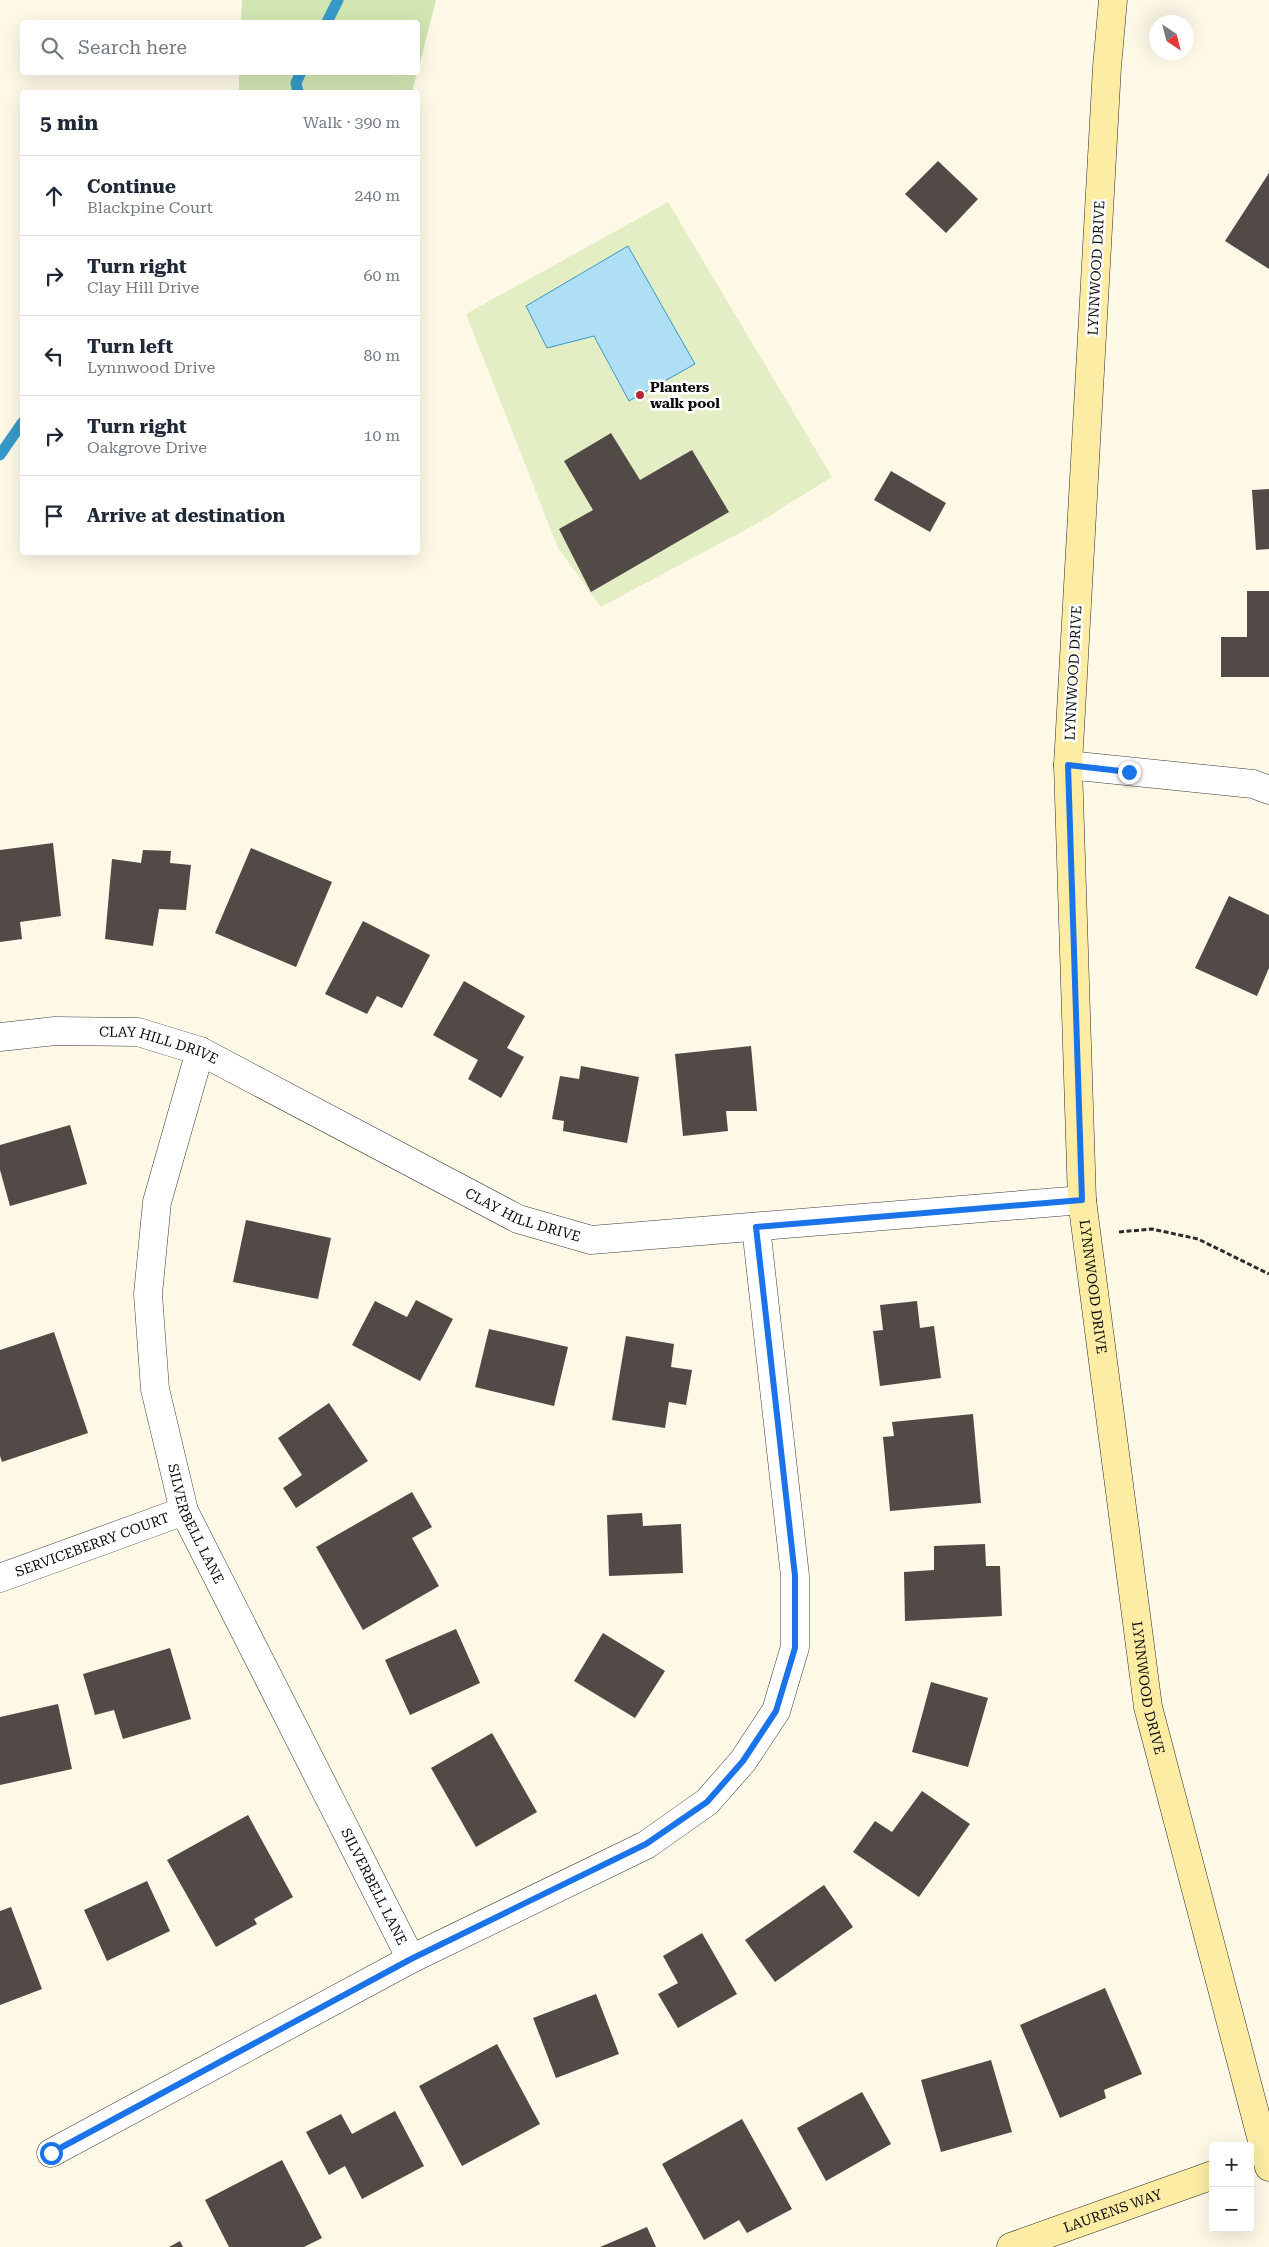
<!DOCTYPE html>
<meta charset="utf-8">
<style>
body{margin:0;font-family:"Roboto Serif",serif;background:#f2f2f3;color:#1f2937}
.controls{position:absolute;right:15px;bottom:15px;display:grid;overflow:hidden;border-radius:5px;box-shadow:0 5px 20px #0002}
.controls button{width:45px;height:45px;display:grid;place-items:center;padding:0;border:0;border-bottom:1px solid #e0e1e3;background:#fff;color:#1f2937;font:25px sans-serif}
.compass{position:absolute;left:1149px;top:15px;width:45px;height:45px;border-radius:50%;background:#fff;box-shadow:0 5px 20px #0002;rotate:145deg}
.stop{position:absolute;width:15px;height:15px;margin:-11px;border:4px solid #1a73e8;border-radius:50%;background:#fff}
.stop.end{background:#1a73e8;border-color:#fff;box-shadow:0 1px 5px #0008}
.list{margin:0;padding:0;list-style:none}
h2{display:flex;justify-content:space-between;align-items:center;height:65px;margin:0;padding:0 20px;font-size:21px}
h2 small{font-size:16px;font-weight:400;color:#747a83}
.list li{display:grid;grid-template-columns:32px 1fr auto;gap:15px;align-items:center;box-sizing:border-box;height:80px;padding:0 20px;border-top:1px solid #e0e1e3}
.list b{display:block;font-size:19px;white-space:nowrap}
.list p{margin:0;font-size:16px;white-space:nowrap;color:#747a83}
.list em{font-size:16px;font-style:normal;color:#747a83}
.icon{flex:none;width:28px;height:28px;fill:none;stroke:currentColor;stroke-width:2;stroke-linecap:round;stroke-linejoin:round}
.map{position:relative;flex:none;width:1269px;height:2247px;overflow:hidden}
.search{position:absolute;background:#fff;box-shadow:0 5px 20px #0002;left:20px;top:20px;width:400px;height:55px;display:flex;align-items:center;gap:12px;box-sizing:border-box;padding:0 18px;border-radius:5px;color:#747a83;font-size:19px}
.panel{position:absolute;background:#fff;box-shadow:0 5px 20px #0002;left:20px;top:90px;width:400px;height:465px;border-radius:5px}
.map>svg:first-child{display:block}
.green{fill:#d2e6b3}
.pitch{fill:#e3eec5}
.water{fill:#aedff4;stroke:#3799c8}
.lines{fill:none;stroke-linecap:round;stroke-linejoin:round}
.stream{stroke:#3799c8;stroke-width:11}
.building{fill:#524a47}
.street-casing{stroke:#3d3d3d;stroke-width:29}
.secondary-casing{stroke:#2c2c2c;stroke-width:29}
.path{stroke:#2c2c2c;stroke-width:3;stroke-dasharray:5 2.5;stroke-linecap:butt}
.street{stroke:#fff;stroke-width:28}
.secondary{stroke:#fdeca4;stroke-width:28}
.route{stroke:#1a73e8;stroke-width:6}
.poi-dot{fill:#b42738;stroke:#fff;stroke-width:2}
.labels{text-anchor:middle;stroke-width:5;stroke-linejoin:round;paint-order:stroke}
.street-label{font-size:14px;fill:#0a0a0a;stroke:#fff}
.poi-label{font-size:14px;font-weight:bold;fill:#0a0a0a;stroke:#fff;text-anchor:start}
</style>
<div class="map">
<svg width="1269" height="2247" viewBox="0 0 1269 2247">
<rect width="100%" height="100%" fill="#fef8e7"/>
<!-- green -->
<path class="green" d="M242 0H436L418 71V22H241Z
M239 73V72L417 73 412 92H239Z"/>
<!-- pitch -->
<path class="pitch" d="M668 202 832 477 758 523 601 607 558 548 466 314Z"/>
<!-- water -->
<path class="water" d="M628 246 695 364 629 401 594 336 547 348 526 306Z"/>
<g class="lines">
<!-- stream -->
<path class="stream" d="M327 22 338 0
M298 92 296 83 301 72
M0 455 22 423"/>
</g>
<!-- building -->
<path class="building" d="M938 161 978 199 946 233 905 194Z
M1269 173V269L1225 241Z
M611 433 640 480 692 450 729 512 591 592 559 529 593 510 564 461Z
M891 471 946 503 930 532 874 500Z
M1269 489V549L1256 550 1252 490Z
M1247 591H1269V677H1221V637H1247Z
M53 843 61 916 20 922 22 939 0 942V850Z
M251 848 332 882 296 967 215 933Z
M143 850 171 851 170 863 191 865 186 910 159 909 153 946 105 939 112 859 141 863Z
M1229 896 1269 915V968L1257 996 1195 968Z
M363 921 430 955 402 1008 377 996 367 1014 325 994Z
M464 981 525 1016 507 1048 524 1057 501 1098 468 1079 478 1060 433 1035Z
M751 1046 757 1111H726L728 1131 683 1136 675 1054Z
M581 1066 639 1077 627 1143 563 1131 564 1121 552 1119 560 1076 579 1079Z
M70 1125 87 1184 10 1206 0 1170V1145Z
M246 1220 331 1238 318 1299 233 1282Z
M416 1300 453 1319 420 1381 352 1345 375 1301 407 1317Z
M917 1301 920 1328 934 1326 941 1378 880 1386 873 1331 883 1330 880 1305Z
M489 1329 568 1347 554 1406 475 1387Z
M54 1332 88 1433 2 1462 0 1456V1350Z
M626 1336 674 1344 671 1367 692 1370 686 1405 669 1402 665 1428 612 1420Z
M329 1403 368 1461 296 1508 283 1488 302 1475 278 1438Z
M973 1414 981 1503 890 1511 883 1437 894 1436 892 1422Z
M412 1492 432 1527 412 1538 439 1586 363 1630 316 1547Z
M642 1513 643 1526 681 1524 683 1573 609 1576 607 1515Z
M985 1544 986 1566H1000L1002 1616 905 1621 904 1572 934 1570V1546Z
M456 1629 480 1683 410 1715 385 1660Z
M603 1633 665 1671 635 1718 574 1681Z
M170 1648 191 1719 123 1739 114 1710 95 1715 83 1674Z
M931 1682 988 1698 968 1767 912 1752Z
M58 1704 72 1769 0 1785V1717Z
M492 1733 537 1812 476 1847 431 1768Z
M922 1791 970 1824 919 1897 853 1852 875 1821 892 1832Z
M248 1815 293 1897 254 1919 257 1924 216 1947 167 1860Z
M147 1881 170 1931 107 1961 84 1910Z
M824 1885 853 1927 775 1982 745 1940Z
M11 1907 42 1989 0 2005V1911Z
M702 1933 737 1994 678 2028 658 1994 678 1983 663 1956Z
M1105 1988 1142 2074 1104 2090 1106 2098 1060 2118 1020 2025Z
M596 1994 619 2054 556 2078 533 2018Z
M497 2044 540 2124 462 2166 419 2086Z
M991 2060 1012 2132 941 2152 921 2080Z
M862 2092 891 2144 826 2181 797 2128Z
M395 2111 424 2166 362 2199 345 2166 329 2175 306 2132 341 2114 352 2134Z
M742 2119 792 2209 747 2233 739 2220 704 2240 662 2164Z
M282 2160 322 2238 304 2247H229L205 2200Z
M647 2227 656 2247H600Z
M180 2241 183 2247H169Z"/>
<g class="lines">
<!-- street casing -->
<g class="street-casing">
<g id="street">
<path d="M1068 765 1253 784 1269 790"/>
<path id="s1" d="M0 1037 55 1031 138 1032 200 1051 518 1219 591 1240 1082 1200"/>
<path id="s2" d="M200 1051 157 1202 148 1294 155 1389 184 1511 411 1959"/>
<path id="s3" d="M0 1578 184 1511"/>
<path d="M51 2153 411 1959 646 1845 707 1802 743 1761 776 1711 795 1647V1576L756 1227"/>
</g>
</g>
<!-- secondary casing -->
<g class="secondary-casing">
<g id="secondary">
<path id="s4" d="M1113 0 1107 67 1068 765 1082 1200 1148 1707 1269 2167"/>
<path id="s5" d="M1011 2247 1213 2175"/>
</g>
</g>
<!-- path -->
<path class="path" d="M1119 1232 1152 1229 1198 1239 1269 1274"/>
<!-- street -->
<use href="#street" class="street"/>
<!-- secondary -->
<use href="#secondary" class="secondary"/>
</g>
<g class="lines">
<!-- route -->
<path class="route" d="M51 2153 411 1959 646 1844 707 1802 743 1761 776 1711 795 1648V1576L756 1227 1082 1200 1068 765 1129 772"/>
</g>
<!-- markers -->
<circle class="poi-dot" cx="640" cy="395" r="5"/>
<g class="labels">
<!-- street labels -->
<g class="street-label">
<text transform="translate(1096 268) rotate(-87)" y="5">LYNNWOOD DRIVE</text>
<text transform="translate(1073 673) rotate(-87)" y="5">LYNNWOOD DRIVE</text>
<text dy="5" stroke="none"><textPath href="#s1" startOffset="161">CLAY HILL DRIVE</textPath></text>
<text dy="5" stroke="none"><textPath href="#s1" startOffset="566">CLAY HILL DRIVE</textPath></text>
<text dy="5" stroke="none"><textPath href="#s4" startOffset="1289">LYNNWOOD DRIVE</textPath></text>
<text dy="5" stroke="none"><textPath href="#s2" startOffset="486">SILVERBELL LANE</textPath></text>
<text dy="5" stroke="none"><textPath href="#s3" startOffset="98">SERVICEBERRY COURT</textPath></text>
<text dy="5" stroke="none"><textPath href="#s4" startOffset="1694">LYNNWOOD DRIVE</textPath></text>
<text dy="5" stroke="none"><textPath href="#s2" startOffset="891">SILVERBELL LANE</textPath></text>
<text dy="5" stroke="none"><textPath href="#s5" startOffset="108">LAURENS WAY</textPath></text>
</g>
<!-- poi labels -->
<g class="poi-label">
<text x="650" y="392">Planters<tspan x="650" dy="16">walk pool</tspan></text>
</g>
</g>
</svg>
<div class="controls">
<button>+</button>
<button>−</button>
</div>
<svg class="compass" viewBox="-18 -18 36 36"><path d="M0-13l5 13h-10z" fill="#e53935"/><path d="M0 13l5-13h-10z" fill="#747a83"/></svg>
<div class="stop" style="left:51px;top:2153px"></div>
<div class="stop end" style="left:1129px;top:772px"></div>
<div class="search"><svg class="icon" aria-label="search" viewBox="0 0 24 24"><circle cx="10" cy="10" r="6"/><path d="M15 15l6 6"/></svg>Search here</div>
<section class="panel">
<h2>5 min<small>Walk · 390 m</small></h2>
<ul class="list">
<li><svg class="icon" aria-label="ahead" viewBox="0 0 24 24"><path d="M12 20V5M6 11l6-6 6 6"/></svg><div><b>Continue</b><p>Blackpine Court</p></div><em>240 m</em></li>
<li><svg class="icon" aria-label="right" viewBox="0 0 24 24"><path d="M7 20v-9h11M14 6l5 5-5 5"/></svg><div><b>Turn right</b><p>Clay Hill Drive</p></div><em>60 m</em></li>
<li><svg class="icon" aria-label="left" viewBox="0 0 24 24"><path d="M17 20v-9H6M10 6l-5 5 5 5"/></svg><div><b>Turn left</b><p>Lynnwood Drive</p></div><em>80 m</em></li>
<li><svg class="icon" aria-label="right" viewBox="0 0 24 24"><path d="M7 20v-9h11M14 6l5 5-5 5"/></svg><div><b>Turn right</b><p>Oakgrove Drive</p></div><em>10 m</em></li>
<li><svg class="icon" aria-label="arrive" viewBox="0 0 24 24"><path d="M6 21V4h12l-3 4 3 4H6"/></svg><div><b>Arrive at destination</b></div></li>
</ul>
</section>
</div>
